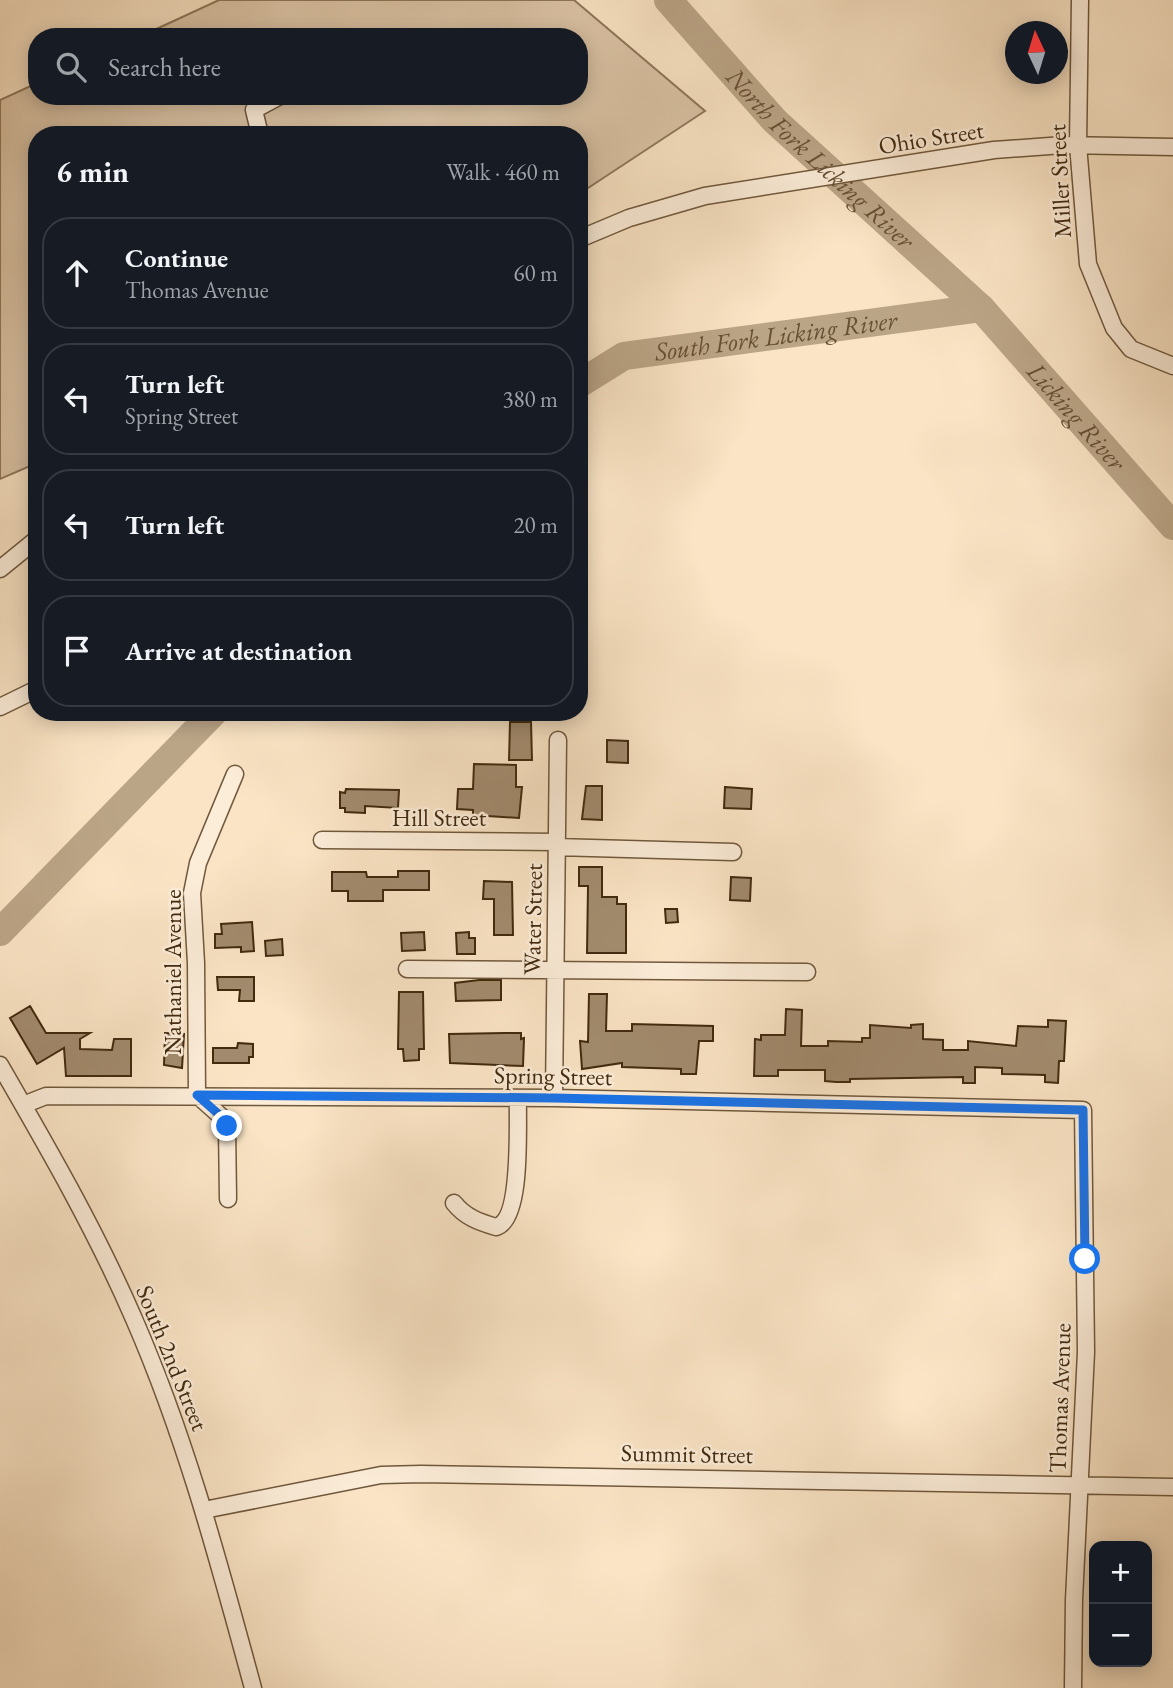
<!DOCTYPE html>
<meta charset="utf-8">
<style>
body{margin:0;font-family:"EB Garamond",serif;background:#20242c;color:#f1f3f6}
.controls{position:absolute;right:21px;bottom:21px;display:grid;overflow:hidden;border-radius:14px;box-shadow:0 4px 18px #0003}
.controls button{width:63px;height:63px;display:grid;place-items:center;padding:0;border:0;border-bottom:2px solid #363941;background:#171b24;color:#f1f3f6;font:35px sans-serif}
.compass{position:absolute;left:1005px;top:21px;width:63px;height:63px;border-radius:50%;background:#171b24;box-shadow:0 4px 18px #0003;rotate:356deg}
.stop{position:absolute;width:21px;height:21px;margin:-16px;border:5px solid #1a73e8;border-radius:50%;background:#fff}
.stop.end{background:#1a73e8;border-color:#fff;box-shadow:0 2px 7px #0008}
.list{margin:0;padding:0;list-style:none}
h2{display:flex;justify-content:space-between;align-items:center;height:91px;margin:0;padding:0 28px;font-size:30px}
h2 small{font-size:23px;font-weight:400;color:#9ea1a6}
.list li{display:grid;grid-template-columns:46px 1fr auto;gap:21px;align-items:center;box-sizing:border-box;height:112px;margin:0 14px 14px;padding:0 14px;border:2px solid #363941;border-radius:28px}
.list b{display:block;font-size:26px;white-space:nowrap}
.list p{margin:0;font-size:23px;white-space:nowrap;color:#9ea1a6}
.list em{font-size:23px;font-style:normal;color:#9ea1a6}
.icon{flex:none;width:38px;height:38px;fill:none;stroke:currentColor;stroke-width:2;stroke-linecap:round;stroke-linejoin:round}
.map{position:relative;flex:none;width:1173px;height:1688px;overflow:hidden}
.search{position:absolute;background:#171b24;box-shadow:0 4px 18px #0003;left:28px;top:28px;width:560px;height:77px;display:flex;align-items:center;gap:18px;box-sizing:border-box;padding:0 24px;border-radius:28px;color:#9ea1a6;font-size:26px}
.panel{position:absolute;background:#171b24;box-shadow:0 4px 18px #0003;left:28px;top:126px;width:560px;height:595px;border-radius:28px}
.map>svg:first-child{display:block}
.green{fill:#dbc4a6;stroke:#8e775a;stroke-width:2}
.lines{fill:none;stroke-linecap:round;stroke-linejoin:round}
.river{stroke:#bba587;stroke-width:28}
.building{fill:#a28b6e;stroke:#422a0f;stroke-width:2}
.minor-casing{stroke:#70583c;stroke-width:19}
.minor{stroke:#fcedd9;stroke-width:16}
.route{stroke:#1a73e8;stroke-width:9}
.labels{text-anchor:middle;stroke-width:5;stroke-linejoin:round;paint-order:stroke}
.street-label{font-size:24px;fill:#422a0f;stroke:#fcedd9}
.water-label{font-size:26px;font-style:italic;fill:#664f33;stroke:#fcedd9}
</style>
<div class="map">
<svg width="1173" height="1688" viewBox="0 0 1173 1688">
<rect width="100%" height="100%" fill="#fae4c5"/>
<filter id="stains"><feTurbulence type="fractalNoise" baseFrequency=".00286" numOctaves="4"/><feColorMatrix values="0 0 0 0 .2 0 0 0 0 .09 0 0 0 0 .02 0 0 0 .5 -.17"/></filter>
<radialGradient id="worn" r=".72"><stop offset=".6" stop-color="#630" stop-opacity="0"/><stop offset="1" stop-color="#630" stop-opacity=".3"/></radialGradient>
<!-- green -->
<path class="green" d="M219 0H574L705 111 579 194V135H37V463L0 479V100L37 83V96H579V37H139Z"/>
<g class="lines">
<!-- river -->
<g class="river">
<path id="s1" d="M668 0 775 121 981 308 1173 526"/>
<path id="s2" d="M579 384 624 356 981 308"/>
<path d="M0 932 214 712"/>
</g>
</g>
<!-- building -->
<path class="building" d="M510 722H531L532 760H509Z
M607 740 628 741V763L607 762Z
M474 764 516 765V787H522L519 818 473 815V810L457 809 458 789H473Z
M586 786H602V820L582 819Z
M725 787 752 789 751 809 724 808Z
M346 789 399 790 398 808 365 806V813L345 812V808H340V792L345 793Z
M579 867H602V897H617V904H626V953H587L588 886H579Z
M398 871H429V890H383V901H348V891H332V872H366L367 877H398Z
M731 877 751 878 750 901 730 900Z
M484 881 512 882 513 935H494V899H483Z
M665 909H677L678 922 666 923Z
M252 922 254 951 241 952V947L215 948V934H222L221 924Z
M424 932 425 950 402 951 401 933Z
M469 932V938H475V954H457L456 933Z
M282 939 283 955 266 956 265 941Z
M217 977H254V1001H239L240 990H218Z
M479 980H501V1000L456 1001 455 983Z
M399 992H423L424 1049H419V1060L404 1061 403 1049H398Z
M589 994H607L606 1031H632V1024L713 1026V1041H699L696 1074H681V1069L622 1067V1063L582 1069 580 1041 588 1042Z
M30 1006 46 1033H90L80 1039V1049L112 1050 114 1039H131V1076H66L64 1048 37 1064 10 1018Z
M786 1009 802 1010 801 1046H828V1041L862 1042V1038H870V1025L911 1028V1025L923 1024V1039L943 1040V1050H968V1041L1016 1046 1018 1026 1048 1027V1020L1066 1021 1064 1061H1059L1058 1083 1045 1082V1075L1002 1074V1068L975 1067V1083H963V1077L850 1079V1082H836L825 1081V1070H778V1076H754L755 1039 761 1040V1035H785Z
M165 1033 184 1034 182 1068 164 1065Z
M505 1033H521V1039L524 1038 523 1066 450 1063 449 1034Z
M238 1043 253 1044V1057H249V1063H213V1048H237Z"/>
<g class="lines">
<!-- minor casing -->
<g class="minor-casing">
<path id="minor" d="M1080 0 1078 145 1088 264 1114 328 1131 349 1173 366
M260 135 254 110 280 96
M579 239 629 218 705 196 994 150 1063 145 1173 147
M0 569 37 539
M0 707 37 689
M322 840 556 842
M556 847 733 852
M407 969 807 972
M0 1065C48 1148 96 1231 134 1319 186 1438 219 1563 253 1688
M554 1098 558 740
M23 1105 46 1096 554 1098 1083 1110 1086 1352 1074 1600 1073 1688
M228 1199 227 1126 224 1119 197 1095 196 963 192 893 198 863 235 774
M454 1203C465 1217 479 1222 496 1227 523 1220 517 1124 518 1099
M204 1510 381 1475 421 1474 1173 1487"/>
</g>
<!-- minor -->
<use href="#minor" class="minor"/>
</g>
<g class="lines">
<!-- route -->
<path class="route" d="M227 1126 224 1119 197 1095 554 1098 1083 1110 1085 1259"/>
</g>
<g class="labels">
<!-- street labels -->
<g class="street-label">
<text transform="translate(931 138) rotate(-9)" y="8">Ohio Street</text>
<text transform="translate(1060 181) rotate(-93)" y="8">Miller Street</text>
<text x="439" y="826">Hill Street</text>
<text transform="translate(533 919) rotate(-89)" y="8">Water Street</text>
<text transform="translate(173 972) rotate(-90)" y="8">Nathaniel Avenue</text>
<text transform="translate(553 1076) rotate(1)" y="8">Spring Street</text>
<text transform="translate(172 1358) rotate(68)" y="8">South 2nd Street</text>
<text transform="translate(1060 1398) rotate(-88)" y="8">Thomas Avenue</text>
<text transform="translate(687 1454) rotate(1)" y="8">Summit Street</text>
</g>
<!-- water labels -->
<g class="water-label">
<text dy="9" stroke="none"><textPath href="#s1" startOffset="220">North Fork Licking River</textPath></text>
<text dy="9" stroke="none"><textPath href="#s2" startOffset="206">South Fork Licking River</textPath></text>
<text dy="9" stroke="none"><textPath href="#s1" startOffset="584">Licking River</textPath></text>
</g>
</g>
<rect width="100%" height="100%" filter="url(#stains)"/>
<rect width="100%" height="100%" fill="url(#worn)"/>
</svg>
<div class="controls">
<button>+</button>
<button>−</button>
</div>
<svg class="compass" viewBox="-18 -18 36 36"><path d="M0-13l5 13h-10z" fill="#e53935"/><path d="M0 13l5-13h-10z" fill="#9ea1a6"/></svg>
<div class="stop" style="left:1085px;top:1259px"></div>
<div class="stop end" style="left:227px;top:1126px"></div>
<div class="search"><svg class="icon" aria-label="search" viewBox="0 0 24 24"><circle cx="10" cy="10" r="6"/><path d="M15 15l6 6"/></svg>Search here</div>
<section class="panel">
<h2>6 min<small>Walk · 460 m</small></h2>
<ul class="list">
<li><svg class="icon" aria-label="ahead" viewBox="0 0 24 24"><path d="M12 20V5M6 11l6-6 6 6"/></svg><div><b>Continue</b><p>Thomas Avenue</p></div><em>60 m</em></li>
<li><svg class="icon" aria-label="left" viewBox="0 0 24 24"><path d="M17 20v-9H6M10 6l-5 5 5 5"/></svg><div><b>Turn left</b><p>Spring Street</p></div><em>380 m</em></li>
<li><svg class="icon" aria-label="left" viewBox="0 0 24 24"><path d="M17 20v-9H6M10 6l-5 5 5 5"/></svg><div><b>Turn left</b></div><em>20 m</em></li>
<li><svg class="icon" aria-label="arrive" viewBox="0 0 24 24"><path d="M6 21V4h12l-3 4 3 4H6"/></svg><div><b>Arrive at destination</b></div></li>
</ul>
</section>
</div>
